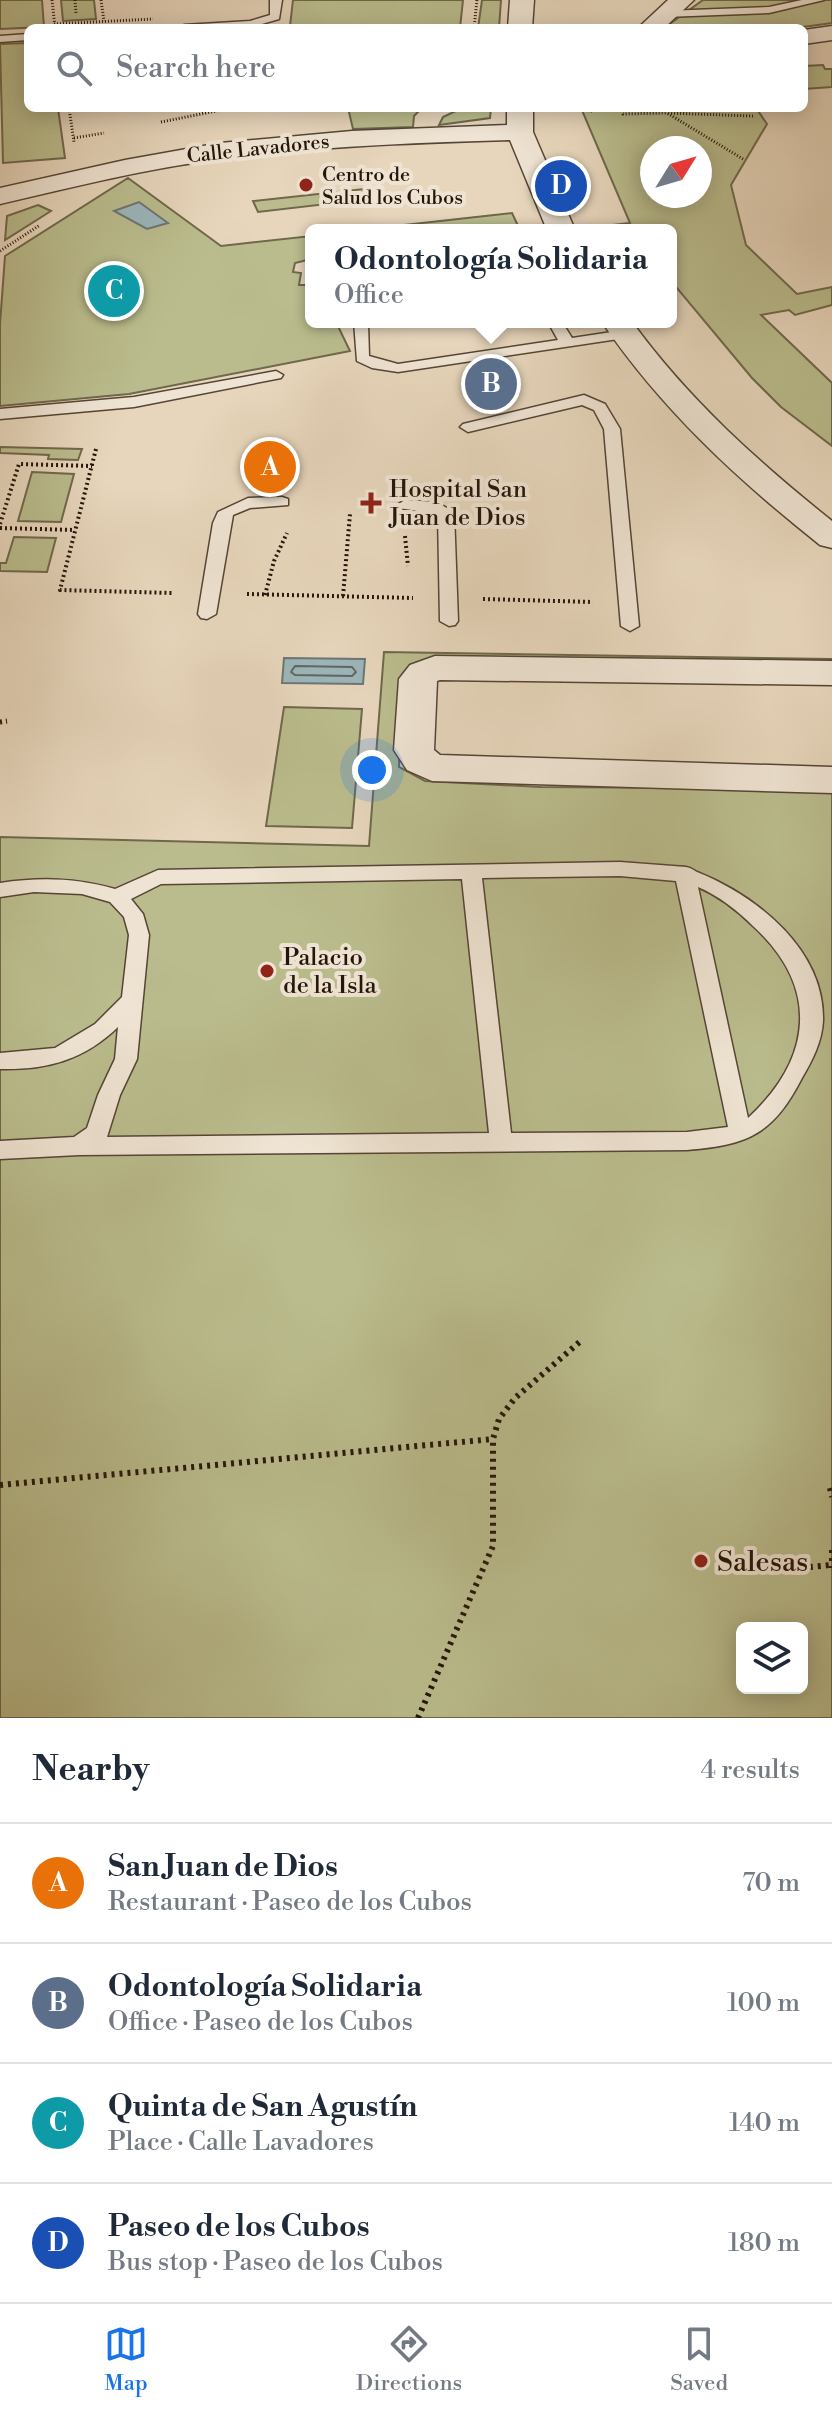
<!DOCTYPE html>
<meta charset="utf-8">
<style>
body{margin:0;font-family:"Libre Bodoni",serif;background:#f2f2f3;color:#1f2937}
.controls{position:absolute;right:24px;bottom:24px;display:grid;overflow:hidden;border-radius:12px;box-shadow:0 4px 20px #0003}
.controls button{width:72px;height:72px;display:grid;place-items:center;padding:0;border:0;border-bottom:2px solid #e0e1e3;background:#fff;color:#1f2937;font:40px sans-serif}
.compass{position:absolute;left:640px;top:136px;width:72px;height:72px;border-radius:50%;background:#fff;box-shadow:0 4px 20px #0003;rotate:53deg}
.you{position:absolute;left:372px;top:770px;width:28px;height:28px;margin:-20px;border:6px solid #fff;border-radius:50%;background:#1a73e8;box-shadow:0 0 0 12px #1a73e833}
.badge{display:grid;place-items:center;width:52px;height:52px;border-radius:50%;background:#1a73e8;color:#fff;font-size:26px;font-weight:700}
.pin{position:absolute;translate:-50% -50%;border:4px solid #fff;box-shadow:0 2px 8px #0006}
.popup{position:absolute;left:305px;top:224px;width:372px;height:104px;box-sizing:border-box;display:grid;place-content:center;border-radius:12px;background:#fff;filter:drop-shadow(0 2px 6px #0005);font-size:26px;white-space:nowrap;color:#747a83}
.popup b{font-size:30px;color:#1f2937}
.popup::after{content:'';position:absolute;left:50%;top:100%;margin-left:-16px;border:16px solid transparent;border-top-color:#fff}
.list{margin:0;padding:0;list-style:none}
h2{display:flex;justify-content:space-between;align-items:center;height:104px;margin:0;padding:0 32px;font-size:34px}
h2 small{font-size:26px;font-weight:400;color:#747a83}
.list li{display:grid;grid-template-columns:52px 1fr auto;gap:24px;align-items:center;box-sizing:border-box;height:120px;padding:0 32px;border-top:2px solid #e0e1e3}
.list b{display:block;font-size:30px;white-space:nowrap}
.list p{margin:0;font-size:26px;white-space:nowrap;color:#747a83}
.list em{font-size:26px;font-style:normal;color:#747a83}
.icon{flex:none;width:44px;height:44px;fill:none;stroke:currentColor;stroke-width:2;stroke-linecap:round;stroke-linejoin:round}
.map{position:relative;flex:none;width:832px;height:1718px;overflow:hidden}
.search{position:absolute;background:#fff;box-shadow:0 4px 20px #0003;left:24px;right:24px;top:24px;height:88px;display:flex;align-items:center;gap:20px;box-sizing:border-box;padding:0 28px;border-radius:12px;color:#747a83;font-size:30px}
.sheet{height:584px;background:#fff}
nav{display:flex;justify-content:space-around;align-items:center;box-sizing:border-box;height:112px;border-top:2px solid #e0e1e3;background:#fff;font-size:22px;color:#747a83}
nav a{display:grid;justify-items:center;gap:4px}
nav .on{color:#1a73e8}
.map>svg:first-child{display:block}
.green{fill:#babc8d;stroke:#6f684c;stroke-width:2;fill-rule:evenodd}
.water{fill:#9cb6bb;stroke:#6c7674;stroke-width:2}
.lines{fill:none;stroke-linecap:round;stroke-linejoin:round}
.shore{stroke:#606662;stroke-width:2}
.lane-casing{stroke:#554536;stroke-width:3}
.street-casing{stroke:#554536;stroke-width:3}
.path-far3{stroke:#24150a;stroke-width:3;stroke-dasharray:1 2;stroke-linecap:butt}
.path-far2{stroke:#24150a;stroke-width:4;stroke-dasharray:2 3;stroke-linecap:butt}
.path-far1{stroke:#24150a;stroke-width:5;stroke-dasharray:2 4;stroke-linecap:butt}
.path{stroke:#24150a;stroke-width:6;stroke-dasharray:3 5;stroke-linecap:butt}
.lane{fill:#efe4d3;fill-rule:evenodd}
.street{fill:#efe4d3;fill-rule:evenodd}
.poi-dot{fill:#8f2418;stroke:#efe4d3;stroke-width:3}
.labels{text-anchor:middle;stroke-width:8;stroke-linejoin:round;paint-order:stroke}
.far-street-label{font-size:20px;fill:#24150a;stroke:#efe4d3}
.far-poi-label{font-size:20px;fill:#24150a;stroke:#efe4d3;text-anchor:start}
.poi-label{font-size:24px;fill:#24150a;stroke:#efe4d3;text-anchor:start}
.near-poi-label{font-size:28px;fill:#24150a;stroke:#efe4d3;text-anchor:start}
</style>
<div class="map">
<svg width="832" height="1718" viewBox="0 0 832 1718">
<rect width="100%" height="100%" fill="#e7d6bc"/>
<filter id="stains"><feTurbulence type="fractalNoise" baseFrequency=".0025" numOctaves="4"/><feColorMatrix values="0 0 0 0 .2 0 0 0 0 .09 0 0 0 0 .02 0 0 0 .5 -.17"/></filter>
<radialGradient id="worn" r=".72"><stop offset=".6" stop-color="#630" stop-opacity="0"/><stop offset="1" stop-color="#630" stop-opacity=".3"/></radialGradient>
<!-- green -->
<path class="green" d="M0 0H42L44 27 0 29Z
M61 0H94L96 19 63 21Z
M293 0H463L460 28H262L290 26Z
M482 0H501L499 28H478Z
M703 0H832V23L796 28H664Z
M28 43V108H58L65 158 3 163 0 44Z
M823 65 825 69H832V87L804 89V66Z
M348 108H422L414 116 413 127 353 129Z
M462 108H491L490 118 439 125 443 117Z
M581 108H756L767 124 731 185 746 245 797 294 832 287V305L795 315 789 310 761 315 832 383V446L781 407 752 378 671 281V230H606L613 225 630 223ZM652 148H700V196H652Z
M128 178 221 246 311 236V259L295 263 293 272 301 273 299 285H311V322H336L350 351 129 394 0 406V324L5 256Z
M364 189 370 199 258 212 253 201Z
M38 205 51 211 5 240 7 216Z
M512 213 520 230H359Z
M0 447 82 449 78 460 48 459 49 455 0 453Z
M32 472 74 474 61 522 18 521Z
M14 537 56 538 47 572 0 571V563H6Z
M384 652 832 659V667L424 663 400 713 399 767 425 781 541 787 832 789V1718H0V837L369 846ZM742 1628H802V1688H742Z
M284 707 362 709 352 828 266 826Z"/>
<!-- water -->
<path class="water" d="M139 202 168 223 147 229 114 211Z
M284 658 365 659 363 684 282 683Z"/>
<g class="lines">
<!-- shore -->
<path class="shore" d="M295 666 352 667 356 672 352 676 295 675 291 672Z"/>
<!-- lane casing -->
<g class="lane-casing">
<path id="lane" d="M270 0H282L279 19 251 27 178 28 184 25 250 21 270 15Z
M802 0H824L769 13 665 17 659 14 665 11 769 7Z
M28 34V40L0 42V36Z
M354 322 368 323 369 356 398 364 558 340 548 322H562L572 338 625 330 632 334 625 338 398 372 372 368 357 361Z
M276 371 283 375 281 378 134 407 0 419V409L134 397Z
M584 395 605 404 620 429 639 626 630 631 621 626 604 429 594 410 582 405 468 432 460 427 463 424Z
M282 497 288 499V505L250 508 233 515 216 614 207 619 201 618 198 614 213 523 218 512 248 498Z
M405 500 436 502 454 512 458 621 455 625 449 626 440 621 438 514 399 508 397 505Z
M620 862C642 864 665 865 686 867 692 868 693 870 697 872 757 896 825 950 823 1021 822 1042 812 1061 802 1078 773 1134 749 1145 687 1150L79 1155 0 1159V1141L74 1137 87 1128 98 1095 115 1059 118 1027C84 1060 47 1070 0 1069V1053L55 1048 95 1024 122 997 129 935 124 917 110 902 82 894 34 892 0 897V883C41 877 76 878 115 889L158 870ZM620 876 676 881 728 1127 687 1132 511 1133 482 878ZM462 879 489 1133 107 1137 120 1095 137 1059 149 935 143 914 131 899 161 884ZM698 887C719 896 737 910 753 926 820 987 813 1058 748 1118Z"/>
</g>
<!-- street casing -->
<g class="street-casing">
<path id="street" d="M510 0H534L532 28H508Z
M668 0H694L664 28H638Z
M832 26V40L804 44V30Z
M507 108H533V132L575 230H547L510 140C414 143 318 146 222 159 147 168 74 187 0 204V188L125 160 220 143 352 131 507 125Z
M602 322H632C688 399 758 462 832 521V548L820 545C737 479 662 410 602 322Z
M435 656 832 661V685L440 680 437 681 434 750 440 755 832 767V793L432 781 407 770 394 750 399 679 410 665Z"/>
</g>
<!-- path-far3 -->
<path class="path-far3" d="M52 0 55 27
M75 0 76 13
M101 0 104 21
M54 24 153 19
M474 28 477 0
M69 108 74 142
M621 108 623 114 667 113
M560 110H579
M582 110 592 111 591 108
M161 122 231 108
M74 138 104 133
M743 159 667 113 753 116
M0 251 40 225"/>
<!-- path-far2 -->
<path class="path-far2" d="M96 449 60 590 173 593
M0 524 19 464 92 466
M0 528 75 530
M405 536 408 566
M247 594 413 598
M265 595 274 561 287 533
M343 596 350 514
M483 599 593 602"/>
<!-- path-far1 -->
<path class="path-far1" d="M0 722 7 721"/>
<!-- path -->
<path class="path" d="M0 1485 493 1439
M830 1488 832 1497
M832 1550V1568
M770 1571 830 1565
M418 1718 493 1546V1439L499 1419 515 1398 583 1339"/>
<!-- lane -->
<use href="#lane" class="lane"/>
<!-- street -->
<use href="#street" class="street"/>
</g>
<!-- markers -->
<g class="poi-dot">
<circle cx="306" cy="185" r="8"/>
<path d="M367 491h8v8h8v8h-8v8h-8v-8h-8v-8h8z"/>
<circle cx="267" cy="971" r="8"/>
<circle cx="701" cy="1561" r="8"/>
</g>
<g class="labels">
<!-- far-street labels -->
<g class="far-street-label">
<text transform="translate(258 148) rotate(-6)" y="7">Calle Lavadores</text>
</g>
<!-- far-poi labels -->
<g class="far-poi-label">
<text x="322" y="181">Centro de<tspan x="322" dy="23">Salud los Cubos</tspan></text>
</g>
<!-- poi labels -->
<g class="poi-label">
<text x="389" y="497">Hospital San<tspan x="389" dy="28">Juan de Dios</tspan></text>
<text x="283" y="965">Palacio<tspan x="283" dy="28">de la Isla</tspan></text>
</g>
<!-- near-poi labels -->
<g class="near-poi-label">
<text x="717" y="1571">Salesas</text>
</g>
</g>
<rect width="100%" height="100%" filter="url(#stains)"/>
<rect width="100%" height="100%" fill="url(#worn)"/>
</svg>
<div class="controls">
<button><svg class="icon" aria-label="layers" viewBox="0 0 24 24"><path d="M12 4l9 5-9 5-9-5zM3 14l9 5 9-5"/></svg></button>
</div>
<svg class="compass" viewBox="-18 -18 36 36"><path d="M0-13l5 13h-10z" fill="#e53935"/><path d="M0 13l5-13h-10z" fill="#747a83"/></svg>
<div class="you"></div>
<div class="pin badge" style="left:270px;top:467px;background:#e8710a">A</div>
<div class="pin badge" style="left:491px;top:384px;background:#5c6f8a">B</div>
<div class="popup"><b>Odontología Solidaria</b>Office</div>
<div class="pin badge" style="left:114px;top:291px;background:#0f9aa8">C</div>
<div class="pin badge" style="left:561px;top:186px;background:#1a4fb4">D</div>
<div class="search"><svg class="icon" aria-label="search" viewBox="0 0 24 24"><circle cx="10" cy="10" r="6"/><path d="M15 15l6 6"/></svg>Search here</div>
</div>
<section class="sheet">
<h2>Nearby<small>4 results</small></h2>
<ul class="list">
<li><span class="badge" style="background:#e8710a">A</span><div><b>San Juan de Dios</b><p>Restaurant · Paseo de los Cubos</p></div><em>70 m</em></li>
<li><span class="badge" style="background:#5c6f8a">B</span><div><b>Odontología Solidaria</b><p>Office · Paseo de los Cubos</p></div><em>100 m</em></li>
<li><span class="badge" style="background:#0f9aa8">C</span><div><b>Quinta de San Agustín</b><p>Place · Calle Lavadores</p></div><em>140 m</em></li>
<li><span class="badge" style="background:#1a4fb4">D</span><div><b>Paseo de los Cubos</b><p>Bus stop · Paseo de los Cubos</p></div><em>180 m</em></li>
</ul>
</section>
<nav>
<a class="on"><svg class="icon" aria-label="map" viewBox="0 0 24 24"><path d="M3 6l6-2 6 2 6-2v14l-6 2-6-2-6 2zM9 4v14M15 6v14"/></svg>Map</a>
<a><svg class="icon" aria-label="directions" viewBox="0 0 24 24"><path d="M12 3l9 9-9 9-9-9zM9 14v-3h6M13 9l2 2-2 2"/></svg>Directions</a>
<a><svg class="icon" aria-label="saved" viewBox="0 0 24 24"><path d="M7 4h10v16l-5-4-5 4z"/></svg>Saved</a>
</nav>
